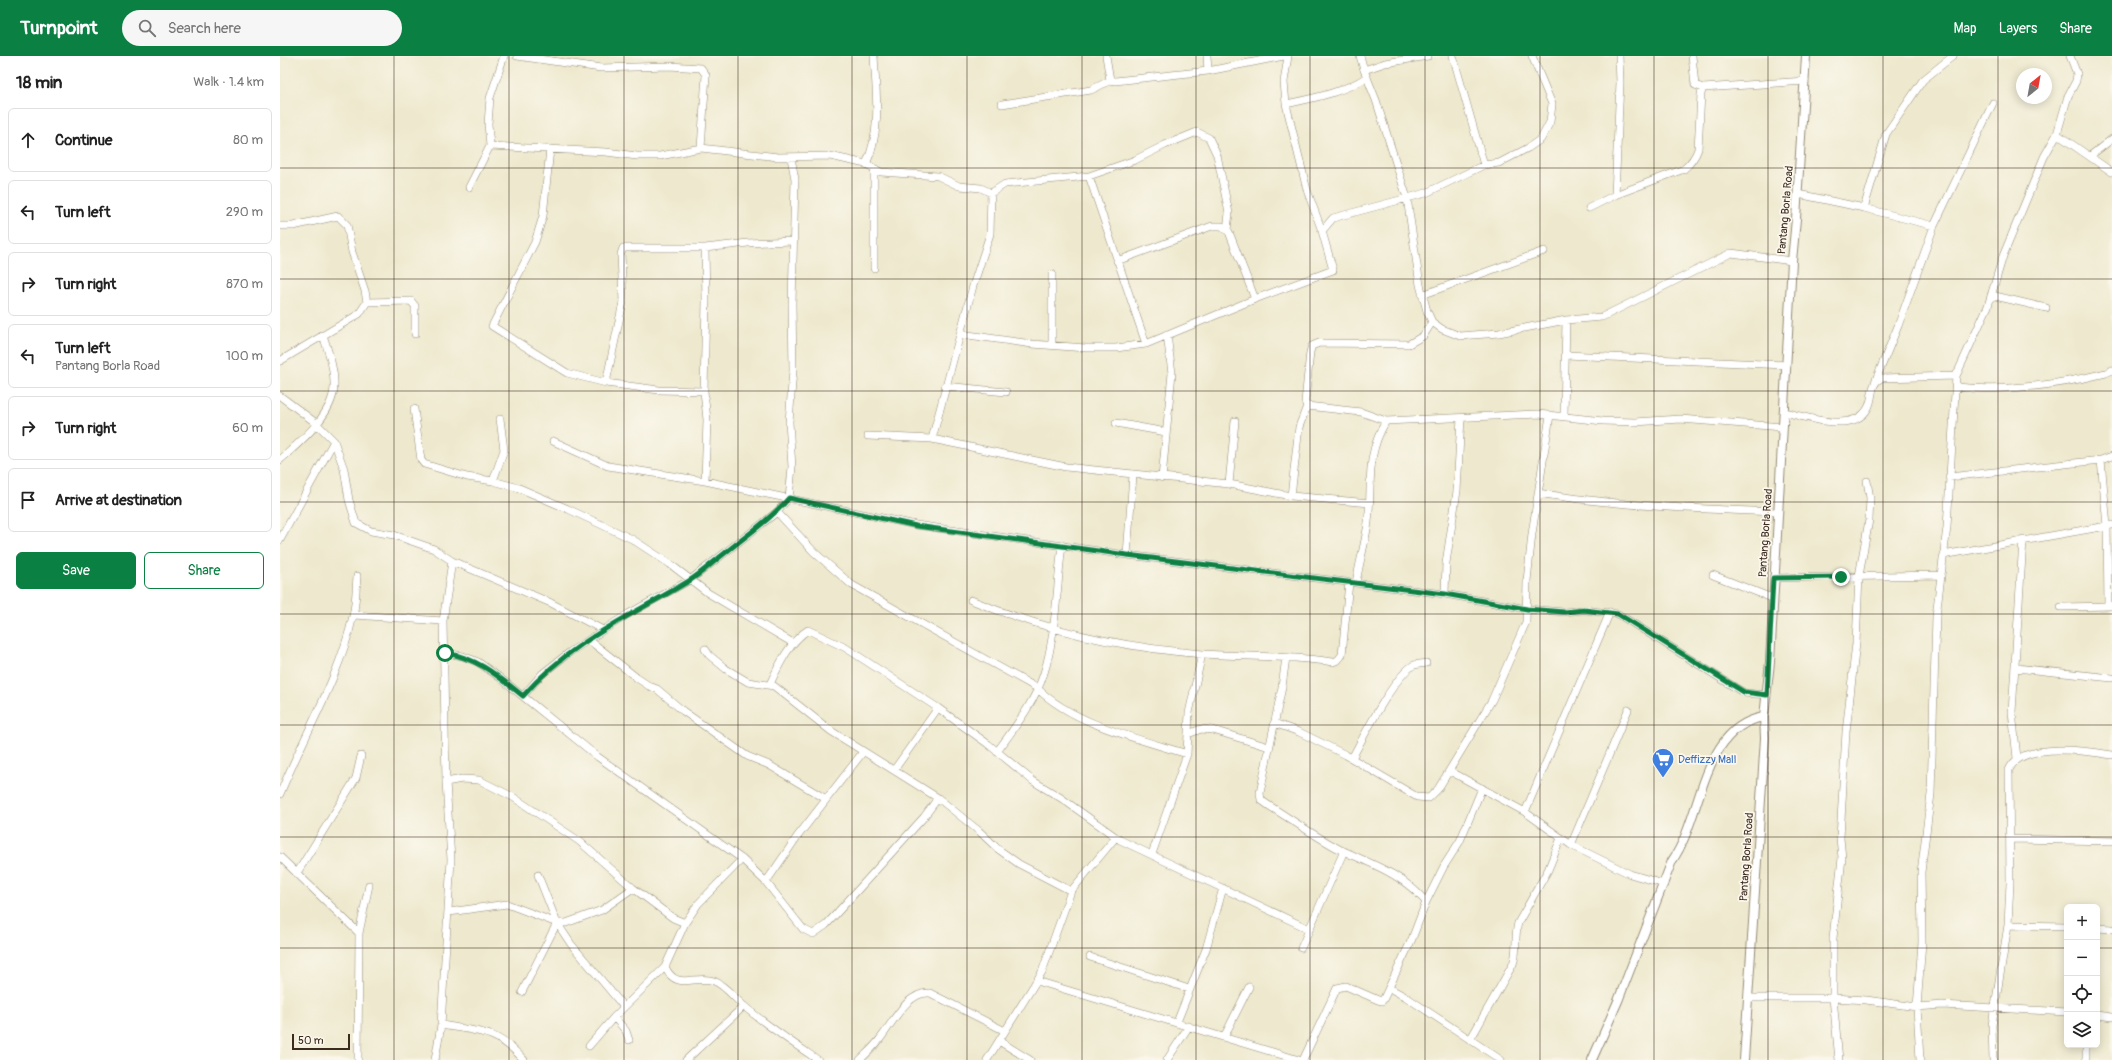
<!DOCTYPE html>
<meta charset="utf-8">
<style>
body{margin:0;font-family:Pangolin,sans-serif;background:#f6f6f6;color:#222}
.controls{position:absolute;right:12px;bottom:12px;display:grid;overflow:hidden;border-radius:6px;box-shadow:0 2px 10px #0003}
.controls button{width:36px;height:36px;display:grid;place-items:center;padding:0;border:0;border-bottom:1px solid #e0e0e0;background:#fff;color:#222;font:20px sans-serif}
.compass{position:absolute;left:1736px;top:12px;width:36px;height:36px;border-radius:50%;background:#fff;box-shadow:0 2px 10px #0003;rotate:31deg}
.scale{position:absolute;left:12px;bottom:10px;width:58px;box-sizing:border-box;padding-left:4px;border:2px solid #3b2a1e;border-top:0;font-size:11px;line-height:14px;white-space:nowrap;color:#3b2a1e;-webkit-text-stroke:3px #fbf7ec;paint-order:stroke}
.stop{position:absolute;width:12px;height:12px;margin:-9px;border:3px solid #0b8043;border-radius:50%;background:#fff}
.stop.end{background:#0b8043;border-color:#fff;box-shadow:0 1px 4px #0008}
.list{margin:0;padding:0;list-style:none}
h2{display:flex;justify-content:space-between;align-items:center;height:52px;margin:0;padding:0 16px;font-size:17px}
h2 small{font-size:13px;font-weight:400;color:#767676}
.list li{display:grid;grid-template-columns:26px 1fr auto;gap:12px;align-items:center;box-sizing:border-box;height:64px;margin:0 8px 8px;padding:0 8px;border:1px solid #e0e0e0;border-radius:6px}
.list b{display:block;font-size:15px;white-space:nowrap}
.list p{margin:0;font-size:13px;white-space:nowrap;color:#767676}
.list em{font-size:13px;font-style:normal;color:#767676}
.actions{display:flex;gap:8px;padding:12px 16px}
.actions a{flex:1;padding:9px 0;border:1px solid #0b8043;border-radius:6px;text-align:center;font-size:14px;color:#0b8043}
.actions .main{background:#0b8043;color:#fff}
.icon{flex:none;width:22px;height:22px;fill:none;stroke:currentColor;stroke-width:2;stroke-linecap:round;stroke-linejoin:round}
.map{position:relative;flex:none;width:1832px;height:1004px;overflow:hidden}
header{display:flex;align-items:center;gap:24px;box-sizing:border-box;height:56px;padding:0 20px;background:#0b8043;color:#fff}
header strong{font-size:19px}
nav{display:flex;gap:22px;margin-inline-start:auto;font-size:14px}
.search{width:280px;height:36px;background:#f6f6f6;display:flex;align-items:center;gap:10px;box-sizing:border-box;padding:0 14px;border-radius:22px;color:#767676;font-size:15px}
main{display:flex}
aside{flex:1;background:#fff}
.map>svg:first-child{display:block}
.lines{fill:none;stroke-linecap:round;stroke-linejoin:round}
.minor-casing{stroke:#948a76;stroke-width:8}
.tertiary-casing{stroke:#948a76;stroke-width:10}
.minor{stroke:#fff;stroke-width:7}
.tertiary{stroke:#fff;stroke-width:8}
.route{stroke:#0b8043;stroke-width:5}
.grid{fill:none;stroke:#3b2a1e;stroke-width:1;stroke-opacity:0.55}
.labels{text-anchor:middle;stroke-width:3.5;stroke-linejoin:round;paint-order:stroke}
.street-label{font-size:11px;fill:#3b2a1e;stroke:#fbf7ec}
.shop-label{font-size:11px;fill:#366cbe;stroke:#fbf7ec;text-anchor:start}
</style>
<header>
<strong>Turnpoint</strong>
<div class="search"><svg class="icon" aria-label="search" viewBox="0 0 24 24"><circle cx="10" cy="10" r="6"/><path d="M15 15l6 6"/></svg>Search here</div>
<nav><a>Map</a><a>Layers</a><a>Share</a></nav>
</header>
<main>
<aside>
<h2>18 min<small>Walk · 1.4 km</small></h2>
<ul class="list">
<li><svg class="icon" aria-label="ahead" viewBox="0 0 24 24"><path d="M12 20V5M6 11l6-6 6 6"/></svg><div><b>Continue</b></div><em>80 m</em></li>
<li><svg class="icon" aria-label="left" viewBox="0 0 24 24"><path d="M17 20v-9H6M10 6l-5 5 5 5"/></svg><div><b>Turn left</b></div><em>290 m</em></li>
<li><svg class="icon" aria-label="right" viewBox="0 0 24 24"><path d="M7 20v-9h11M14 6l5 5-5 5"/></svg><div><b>Turn right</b></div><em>870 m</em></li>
<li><svg class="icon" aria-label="left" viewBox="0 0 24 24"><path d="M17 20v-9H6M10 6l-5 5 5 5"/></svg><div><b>Turn left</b><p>Pantang Borla Road</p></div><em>100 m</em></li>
<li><svg class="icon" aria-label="right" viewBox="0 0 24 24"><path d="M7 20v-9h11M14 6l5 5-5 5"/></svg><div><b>Turn right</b></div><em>60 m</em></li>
<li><svg class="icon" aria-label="arrive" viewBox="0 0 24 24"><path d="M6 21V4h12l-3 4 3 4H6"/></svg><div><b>Arrive at destination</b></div></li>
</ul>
<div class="actions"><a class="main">Save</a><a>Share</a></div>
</aside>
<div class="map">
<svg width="1832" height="1004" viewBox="0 0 1832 1004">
<rect width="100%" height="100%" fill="#fbf7ec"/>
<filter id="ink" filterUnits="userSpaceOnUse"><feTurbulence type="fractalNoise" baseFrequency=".025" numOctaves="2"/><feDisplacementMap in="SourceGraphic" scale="8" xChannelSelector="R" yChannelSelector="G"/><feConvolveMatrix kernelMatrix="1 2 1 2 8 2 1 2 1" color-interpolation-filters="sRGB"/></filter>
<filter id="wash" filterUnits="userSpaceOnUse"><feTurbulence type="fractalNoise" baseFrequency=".012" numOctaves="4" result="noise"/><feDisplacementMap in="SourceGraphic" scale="16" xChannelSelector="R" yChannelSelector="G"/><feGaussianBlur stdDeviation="0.9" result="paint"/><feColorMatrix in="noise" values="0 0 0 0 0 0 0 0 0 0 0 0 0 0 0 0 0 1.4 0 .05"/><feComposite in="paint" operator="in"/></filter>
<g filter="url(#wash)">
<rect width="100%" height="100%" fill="#eee9ce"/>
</g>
<g filter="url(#ink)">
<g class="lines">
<!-- minor casing -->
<g class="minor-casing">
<path id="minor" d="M237 0 321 12 389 10 421 12 426 19 421 92
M826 0 830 24 835 25 928 15 1004 0
M927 0 928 15
M1080 0 1084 14
M1148 0 1105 7 1084 14 1096 44 1127 142 1140 229 1147 255 1152 266 1162 273 1180 280 1219 277 1286 264 1322 261 1451 197 1512 205
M1173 0 1204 109
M1412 0 1415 29 1423 32
M722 48 811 34 831 24
M1006 48C1034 42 1062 37 1087 21
M1777 78 1832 116
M210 90 326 96 357 100H380L421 92 498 101 550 100 586 108 601 116 658 120 679 130 701 132 711 137 725 128 809 120 855 104 885 89 917 76 929 82 937 99 949 157 947 174
M270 93 263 160 255 186 212 270 287 317 326 327 379 334 424 335
M1810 100 1832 83
M586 108C602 75 596 35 594 0
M594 113V212
M809 120 866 288
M189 131 210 90 208 68 210 42 224 0
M1518 138 1584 152 1606 78 1643 24 1673 0
M1335 139 1340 26 1339 0
M1309 152 1335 139 1404 113C1411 107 1415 102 1418 93L1421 38 1423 32 1525 25
M1584 152 1654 170
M0 170H13L58 160 67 169 72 196 85 235 87 246 79 258 0 305
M1042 175 1053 162 1146 137 1204 109 1219 107 1248 92 1261 83 1270 66 1272 48 1252 0
M425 192 426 245 424 335 427 364 425 425
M837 205 932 170H942L949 176 975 243
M772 218V289
M1142 239 1264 195
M1711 239 1766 252
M87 246 131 245 135 250V278
M1152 266 1143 280 1129 288 1039 287 1032 290 1030 296 1025 346 1027 350 1081 356 1106 365 1258 358 1323 365 1355 366 1400 363 1503 371
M681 278 752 288 806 292H836L866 288 975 243 1053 214 1042 175 1027 134 1006 48 1004 26 1008 0
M1286 299 1507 309
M1595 326 1618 270 1654 170 1713 47
M326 327 343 246 341 198 343 192H425L468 187 513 185
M665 330 726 336
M1676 331C1726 336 1778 329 1826 317L1832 314
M0 340 36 367 54 385 64 413 69 444 76 467 91 475 114 479 154 493 172 505 271 547 323 574
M134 353 141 404 144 408 187 421 213 425 239 432 288 453 352 483 390 508 428 537 513 587
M1504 356C1527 361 1574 378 1588 352 1594 341 1589 329 1601 322L1676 320
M1284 360 1286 264
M836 367 886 376
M588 380 652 383 786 411 949 428 1011 440 1090 447
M652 383 693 230 710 178 711 137
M273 385 328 410 425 425 636 469 847 499 1165 538 1247 553 1284 556 1304 554 1338 558 1464 637 1487 639
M0 404C19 387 53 359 54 331 55 314 48 295 43 279
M1821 404 1832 400
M1669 421 1821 404 1827 470 1828 550
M882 422 892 317 887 279
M213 425 224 394 220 363
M949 428 955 365
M1258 437C1337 450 1417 453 1497 456
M1011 440 1019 371 1027 350
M497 456 534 496 572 529 757 632C793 668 859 683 907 698
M0 484 54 385
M847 499 853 419
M1663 499 1832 469
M1433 519 1492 542
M1493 522 1660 519
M1076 527C1079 509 1084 491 1087 473 1094 432 1083 404 1106 365
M1165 538 1166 507 1177 435 1181 362
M691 544C764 574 844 592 923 598 966 601 1010 599 1053 606L1058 604 1062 599 1069 526
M1781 551 1832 550
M74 559 163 565
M309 584 357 622 369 630 377 633 403 655 467 700 489 709 546 743
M425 593 429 599 446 613 468 626 494 630 551 675 658 742 699 775 718 793 739 808 791 835
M165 597 183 600 198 606 219 621 318 701 462 803 486 826 523 873 533 878 546 869 644 761 658 742
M1006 601 1002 631 980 737 981 744 988 749C1012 764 1036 781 1061 794 1094 809 1122 818 1146 846
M1736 612 1832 622
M490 628C499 609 510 585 528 574L566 592 658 652 708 688 753 725 781 742 840 784 1029 873
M243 640 262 618 290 596 348 558 410 524 497 456 509 442 512 411 509 366 513 314 512 248 515 123 511 102
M994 667 1019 676 1066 699 1137 741 1149 742 1158 733 1212 644 1246 566 1247 525 1252 478 1270 359
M908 678 921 673 933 674 989 691
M717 696C734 672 755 646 764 617 776 580 777 528 782 489
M1072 702C1083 682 1115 618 1134 609 1137 608 1142 608 1146 607
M1737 702 1732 656 1743 484
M614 714 658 652
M1170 715 1245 756 1291 789 1350 818 1384 828
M166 726 182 723 199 724 233 741 299 785 353 832 393 862 405 867
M0 738C24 679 59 623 73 560 76 547 76 533 77 520
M1245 756 1330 556
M1731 783 1832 785
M1291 789 1348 654
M872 798 907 698 909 657 922 598
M0 801 79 877
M462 803 418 848 405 867 385 911C397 936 415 918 434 925 445 929 455 943 464 950 487 970 513 987 538 1004
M17 817 76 722 81 700
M258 819 277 867 291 888 344 951
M486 826 517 781 583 696
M169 856 227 848 277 867H286L322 854 353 832
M1728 869 1787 870
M1817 872 1832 873
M1021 892 1064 795
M810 901 909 933
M757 925 1019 1004
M1109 932 1126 941 1221 1004
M242 936 277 867
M1469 942H1553L1586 944 1637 951 1662 949 1787 956
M1817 959 1832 961
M334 961 346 975 349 984
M897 966 926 893 943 832
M161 969C200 976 216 973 244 1004
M944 981 969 931
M1190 984 1233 908C1238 895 1234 881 1238 867L1268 814 1281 782
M719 985 750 1004
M309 990 334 961 385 911
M78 1004 79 877 89 829
M155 1004 161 969 171 804 166 726 163 565 172 505
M406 1004 464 950
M580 1004C587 997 594 991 600 983 612 968 627 935 650 937L725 975
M707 1004 762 916 791 835 836 781
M887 1004 909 970
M1023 1004 1057 932 1066 930 1098 944 1102 945 1104 942 1132 883 1146 846 1164 810 1180 785 1202 732
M1559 1004 1553 942V882L1562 802 1560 782 1566 676 1576 587 1579 520 1589 464 1590 442 1587 425
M1640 1004 1637 951 1642 886 1641 816 1651 738 1656 560 1667 471 1676 320 1708 250 1723 200 1764 101 1777 78 1788 40 1796 25 1797 18 1790 0
M1713 1004 1712 969 1728 869 1730 827 1729 714C1741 685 1807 695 1832 699
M1806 1004V989"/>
</g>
<!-- tertiary casing -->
<g class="tertiary-casing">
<path id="tertiary" d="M1312 1004 1338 945 1392 805C1423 761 1421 671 1484 661
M1464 1004 1485 682 1484 661 1490 606 1512 205 1516 163 1526 0"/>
</g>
<!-- minor -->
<use href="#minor" class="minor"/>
<!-- tertiary -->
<use href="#tertiary" class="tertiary"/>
</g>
</g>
<g class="lines" filter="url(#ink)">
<!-- route -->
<path class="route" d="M165 597C198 602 218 620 243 640 291 585 349 561 409 525 422 517 433 506 445 497 467 479 491 463 509 442L636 470 847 499 1165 538 1247 553 1284 556 1304 554 1338 558 1464 636 1487 639 1493 522 1561 521"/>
</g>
<!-- grid -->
<path class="grid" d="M114 0V1004M229 0V1004M344 0V1004M458 0V1004M572 0V1004M687 0V1004M802 0V1004M916 0V1004M1030 0V1004M1145 0V1004M1260 0V1004M1374 0V1004M1488 0V1004M1603 0V1004M1718 0V1004M0 112H1832M0 223H1832M0 335H1832M0 446H1832M0 558H1832M0 669H1832M0 781H1832M0 892H1787M1817 892H1832"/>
<!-- icons -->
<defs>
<g id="supermarket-pin" transform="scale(1.15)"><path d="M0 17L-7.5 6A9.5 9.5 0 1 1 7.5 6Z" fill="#3f7fe0" stroke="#fbf7ec"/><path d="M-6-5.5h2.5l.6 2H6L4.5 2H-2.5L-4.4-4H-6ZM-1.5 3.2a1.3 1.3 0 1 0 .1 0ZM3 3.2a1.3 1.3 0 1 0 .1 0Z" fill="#fff"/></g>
</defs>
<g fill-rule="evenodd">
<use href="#supermarket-pin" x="1383" y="703"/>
</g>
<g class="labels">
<!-- street labels -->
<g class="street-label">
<text transform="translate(1505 154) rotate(-85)" y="4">Pantang Borla Road</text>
<text transform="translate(1485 477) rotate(-86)" y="4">Pantang Borla Road</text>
<text transform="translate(1466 801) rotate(-86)" y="4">Pantang Borla Road</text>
</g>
<!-- shop labels -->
<g class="shop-label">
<text x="1398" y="707">Deffizzy Mall</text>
</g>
</g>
</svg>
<div class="controls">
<button>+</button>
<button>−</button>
<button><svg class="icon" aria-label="locate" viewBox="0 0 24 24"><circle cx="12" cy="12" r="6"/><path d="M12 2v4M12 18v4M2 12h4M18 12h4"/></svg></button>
<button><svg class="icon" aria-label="layers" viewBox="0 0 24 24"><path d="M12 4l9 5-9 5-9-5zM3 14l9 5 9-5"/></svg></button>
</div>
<svg class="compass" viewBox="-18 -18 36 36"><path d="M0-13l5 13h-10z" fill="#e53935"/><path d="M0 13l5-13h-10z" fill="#767676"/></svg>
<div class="scale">50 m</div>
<div class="stop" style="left:165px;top:597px"></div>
<div class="stop end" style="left:1561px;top:521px"></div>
</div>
</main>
